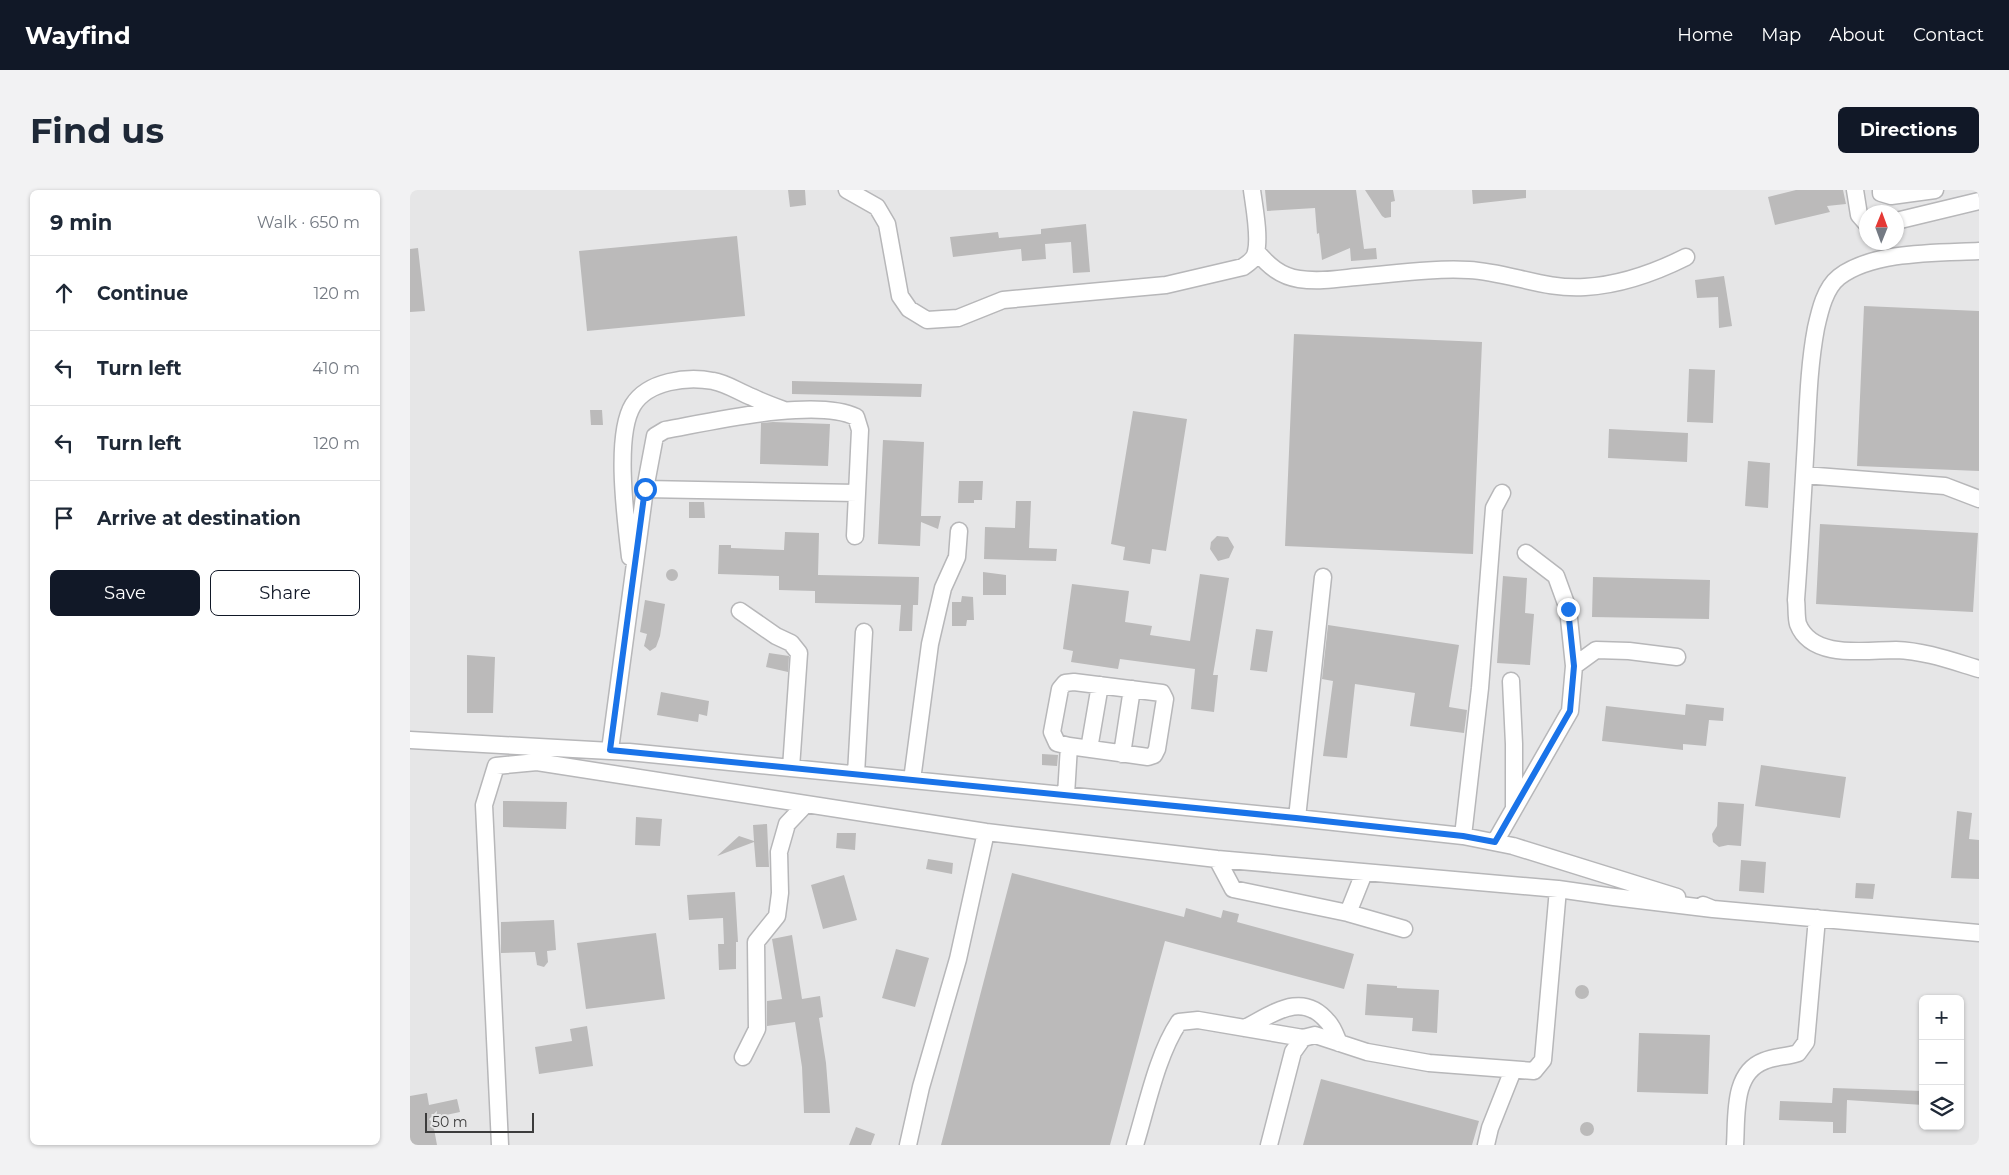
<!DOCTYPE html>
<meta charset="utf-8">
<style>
body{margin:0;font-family:Montserrat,sans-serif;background:#f2f2f3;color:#1f2937}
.controls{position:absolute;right:15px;bottom:15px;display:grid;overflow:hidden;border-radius:8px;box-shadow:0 1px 4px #0004}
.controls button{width:45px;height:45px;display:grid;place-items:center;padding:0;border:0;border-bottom:1px solid #e0e1e3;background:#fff;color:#1f2937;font:25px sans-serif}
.compass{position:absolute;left:1449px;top:15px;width:45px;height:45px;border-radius:50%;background:#fff;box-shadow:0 1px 4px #0004;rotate:1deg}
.scale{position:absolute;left:15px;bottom:12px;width:109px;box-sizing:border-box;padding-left:5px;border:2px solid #3c3c3c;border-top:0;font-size:14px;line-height:18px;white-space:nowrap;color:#3c3c3c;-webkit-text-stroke:4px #e6e6e7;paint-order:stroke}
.stop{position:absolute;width:15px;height:15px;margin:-11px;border:4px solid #1a73e8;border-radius:50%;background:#fff}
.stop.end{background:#1a73e8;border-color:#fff;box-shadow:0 1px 5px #0008}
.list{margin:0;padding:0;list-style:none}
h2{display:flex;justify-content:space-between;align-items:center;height:65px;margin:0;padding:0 20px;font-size:21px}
h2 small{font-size:16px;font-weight:400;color:#747a83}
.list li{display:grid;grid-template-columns:32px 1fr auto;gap:15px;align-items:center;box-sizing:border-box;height:75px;padding:0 20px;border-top:1px solid #e0e1e3}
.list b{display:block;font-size:19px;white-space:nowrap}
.list em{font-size:16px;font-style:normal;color:#747a83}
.actions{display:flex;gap:10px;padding:15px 20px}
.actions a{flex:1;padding:11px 0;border:1px solid #111827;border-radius:8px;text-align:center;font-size:18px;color:#111827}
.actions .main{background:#111827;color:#fff}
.icon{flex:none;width:28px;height:28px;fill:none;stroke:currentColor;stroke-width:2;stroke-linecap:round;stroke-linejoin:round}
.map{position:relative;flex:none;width:1569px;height:955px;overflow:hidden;border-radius:8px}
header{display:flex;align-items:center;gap:30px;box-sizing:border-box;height:70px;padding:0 25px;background:#111827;color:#fff}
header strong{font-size:24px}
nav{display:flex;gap:28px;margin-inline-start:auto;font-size:18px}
.intro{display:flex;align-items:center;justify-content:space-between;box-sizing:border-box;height:120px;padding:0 30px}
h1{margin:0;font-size:35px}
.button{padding:12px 22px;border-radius:8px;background:#111827;color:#fff;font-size:18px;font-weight:700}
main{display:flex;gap:30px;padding:0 30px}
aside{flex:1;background:#fff;border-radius:8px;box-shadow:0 1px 4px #0004}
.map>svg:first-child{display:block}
.building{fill:#bbbaba}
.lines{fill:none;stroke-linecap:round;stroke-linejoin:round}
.minor-casing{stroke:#b7b7b9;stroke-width:19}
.minor{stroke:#fff;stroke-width:16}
.route{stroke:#1a73e8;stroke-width:6}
</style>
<header>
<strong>Wayfind</strong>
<nav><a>Home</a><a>Map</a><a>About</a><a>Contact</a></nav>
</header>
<div class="intro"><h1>Find us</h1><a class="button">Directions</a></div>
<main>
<aside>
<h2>9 min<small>Walk · 650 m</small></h2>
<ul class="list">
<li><svg class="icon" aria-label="ahead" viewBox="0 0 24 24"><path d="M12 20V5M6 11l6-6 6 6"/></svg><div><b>Continue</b></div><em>120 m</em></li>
<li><svg class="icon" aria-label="left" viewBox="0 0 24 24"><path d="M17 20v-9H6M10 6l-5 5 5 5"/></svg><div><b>Turn left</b></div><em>410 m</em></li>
<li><svg class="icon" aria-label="left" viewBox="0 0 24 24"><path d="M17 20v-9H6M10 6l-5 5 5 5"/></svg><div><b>Turn left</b></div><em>120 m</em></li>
<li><svg class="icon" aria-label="arrive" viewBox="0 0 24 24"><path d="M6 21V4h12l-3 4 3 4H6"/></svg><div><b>Arrive at destination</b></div></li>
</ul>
<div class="actions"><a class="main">Save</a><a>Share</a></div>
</aside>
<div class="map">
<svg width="1569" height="955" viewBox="0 0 1569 955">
<rect width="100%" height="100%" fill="#e6e6e7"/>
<!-- building -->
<path class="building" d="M378 0H395L396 15 380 17Z
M855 0H946L954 59 966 58 967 69 941 71 940 58 912 70 909 43 907 44 905 18 857 21Z
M955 0H983L985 11 981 12V27L975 28 972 26Z
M1062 0H1116V8L1063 14Z
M1386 0H1433L1436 14 1417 16 1420 22 1365 35 1358 7Z
M676 34 680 82 663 83 661 52 635 54 636 69 612 71 611 59 543 67 540 47 588 42 589 48 631 44V39Z
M327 46 335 126 177 141 169 61Z
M8 58 15 121 0 122V59Z
M1314 86 1322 136 1309 138 1308 107 1287 108 1285 90Z
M1454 116 1569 121V281L1447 276Z
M884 144 1072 152 1063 364 875 356Z
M1279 179 1305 180 1303 233 1277 232Z
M382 191 512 194 511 207 382 204Z
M180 220H192L193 235H181Z
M723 221 777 229 756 361 742 359 740 374 713 370 715 357 701 354Z
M363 232 420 234 418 276 350 274 351 233Z
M1199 239 1278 243 1277 272 1198 268Z
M473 250 514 252 511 326H531L528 339 511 332 510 356 468 354Z
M1338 271 1360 273 1358 318 1335 316Z
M549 291H573L572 310H564V313H548Z
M606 311H621L619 358 647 359 646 371 574 369 575 337 605 338Z
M279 312H294L295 328H279Z
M1410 334 1568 343 1563 422 1406 414Z
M375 342 409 343 408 385 509 387 508 415H503L502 441H489L491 415 405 413V401L369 400V386L308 384 309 355H321V358L374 360Z
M807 346 818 347 824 357 819 368 808 371 800 359 801 352Z
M256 385a6 6 0 1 1 12 0a6 6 0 1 1-12 0Z
M573 382 596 385V405H573Z
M790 384 819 388 803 485H808L804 522 781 519 785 479 710 469 708 479 661 472 663 461 653 459 662 394 719 401 715 432 742 436 740 445 780 451Z
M1093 386 1117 388 1115 423 1124 424 1120 475 1087 473Z
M1183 387 1300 390 1299 429 1182 427Z
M552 406 563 407 564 430H557L556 436H542V412H551Z
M235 410 255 414 250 446 246 457 240 461 234 456 237 444 230 442Z
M918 435 1049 455 1039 517 1057 520 1054 543 1000 536 1005 503 945 494 937 568 913 566 923 491 912 489Z
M846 439 863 441 857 482 840 480Z
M359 463 379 466 378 482 356 477Z
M57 465 85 467 83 523H57Z
M251 502 299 511 297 526 289 524 288 532 247 525Z
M1276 514 1314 518 1313 531 1299 530 1296 556 1273 554V560L1192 551 1196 516 1275 525Z
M632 564 648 565 647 576 632 575Z
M1351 575 1436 587 1430 628 1345 616Z
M93 611 157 612 156 639 93 637Z
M1308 612 1334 614 1331 656 1318 655 1309 657 1303 652 1302 644 1307 636Z
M1547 621 1562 623 1559 649 1569 650V689L1541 688Z
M226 627 252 629 250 656 225 655Z
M357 634 359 677H346L344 652 307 666 329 646 344 651 343 635Z
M427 643H446L445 660 426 658Z
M518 669 543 673 542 684 516 679Z
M1331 670 1356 672 1354 703 1329 701Z
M602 683 774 727 776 718 811 728 813 720 829 724 827 732 944 764 934 799 755 751 700 955H531Z
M434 685 447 730 413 739 401 695Z
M1446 693 1465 694 1463 709 1445 708Z
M325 702 328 752H326V779L309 780 308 754H314L313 728 279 730 277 705Z
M144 730 146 760 137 761 138 772 134 777 127 775 125 762 91 763V732Z
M246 743 255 809 176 819 167 753Z
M382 745 392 809 410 806 413 827 409 828 416 873 420 923H394L392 877 385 832 357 836V811L372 809 362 749Z
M486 759 519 768 505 817 472 808Z
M957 794 987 796V798L1029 800 1027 843 1002 841 1003 828 955 825Z
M1165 802a7 7 0 1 1 14 0a7 7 0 1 1-14 0Z
M177 836 183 876 129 884 125 857 162 851 160 839Z
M1229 843 1300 845 1298 904 1227 902Z
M911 889 1069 931 1062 955H893Z
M1423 898 1513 901V915L1437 910 1436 943H1423V932L1369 930 1370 911 1422 913Z
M17 903 19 915 47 909 50 922 22 928 27 955H0V906Z
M1170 939a7 7 0 1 1 14 0a7 7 0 1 1-14 0Z
M446 937 465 944 461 955H439Z"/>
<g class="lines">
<!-- minor casing -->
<g class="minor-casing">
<path id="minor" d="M437 0 467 17 477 34 490 106 499 119 517 130 548 128 593 110 756 95 833 77C839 73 845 69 846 62 850 46 844 16 842 0
M1445 0 1449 25 1456 33
M1471 0V3L1481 6 1525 0
M1486 31 1569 11
M846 61C859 76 870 86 889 89 908 92 927 89 946 87 984 84 1021 78 1059 80 1098 82 1135 100 1175 97 1209 95 1246 82 1276 67
M1569 61C1527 63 1463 61 1429 87 1415 98 1410 120 1406 138 1399 175 1398 213 1396 251 1393 304 1390 357 1386 410 1387 417 1386 427 1388 434 1402 470 1456 460 1486 460 1515 461 1542 471 1569 479
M1394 285 1535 296 1569 309
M235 299 447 303
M220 367C216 331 204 246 223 215 238 191 277 186 303 191 316 193 329 202 342 207 352 212 363 216 374 220
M330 421 366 446 381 453 389 463 381 578
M1164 476 1186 460 1219 461 1267 467
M1101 491 1104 554V616
M0 550 219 562 887 628 1053 646 1103 656 1267 707
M679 559 690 495
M200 560 235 299 245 246 255 240C300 232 406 207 446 227L450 240 445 346
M712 564 722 499
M446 584 454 442
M502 590 520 454 533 398 547 367 549 341
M656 605 659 556 738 567 744 565 747 559 755 509 752 503 664 492 655 493 650 499 642 542 647 553 659 556
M887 628 913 387
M1053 646 1070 498 1084 318 1092 303
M1085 652 1160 521 1164 476 1158 419 1146 386 1116 363
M807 669 823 699 938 723 954 683
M1293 715 1303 719 1569 743
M938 723 994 739
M835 838C863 824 892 800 918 832 923 837 926 846 929 853
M333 867 347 839 346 752 367 726 370 703 369 662 377 634 395 615
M90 955 74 615 86 576 127 572 576 642 807 669 1148 699 1204 707 1303 719
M498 955 511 897 548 769 576 642
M725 955C737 916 747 865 769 832L788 830 893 848
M859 955 883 862 893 848 905 845 957 862 1019 873 1124 881 1133 870 1148 699
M1076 955 1080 938 1103 880
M1325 955C1327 927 1322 883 1354 871 1365 866 1377 867 1388 863L1396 852 1407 728"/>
</g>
<!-- minor -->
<use href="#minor" class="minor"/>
</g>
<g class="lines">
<!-- route -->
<path class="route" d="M235 299 200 560 886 628 1053 646 1085 652 1160 521 1164 476 1158 419"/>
</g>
</svg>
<div class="controls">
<button>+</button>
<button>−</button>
<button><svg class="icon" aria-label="layers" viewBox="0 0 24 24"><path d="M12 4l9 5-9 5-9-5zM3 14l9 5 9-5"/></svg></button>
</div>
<svg class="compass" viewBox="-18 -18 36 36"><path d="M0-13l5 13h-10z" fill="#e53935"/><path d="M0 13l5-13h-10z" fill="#747a83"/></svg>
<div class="scale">50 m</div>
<div class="stop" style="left:235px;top:299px"></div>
<div class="stop end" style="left:1158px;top:419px"></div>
</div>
</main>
